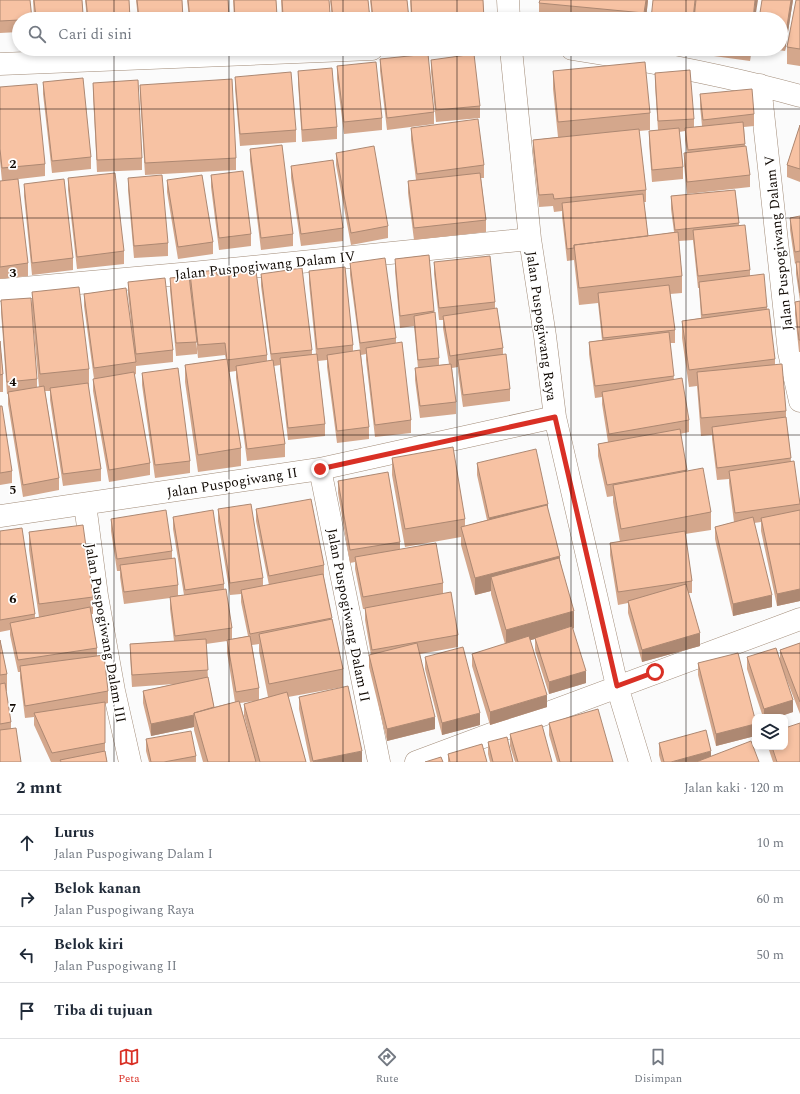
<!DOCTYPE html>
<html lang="id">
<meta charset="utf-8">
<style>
body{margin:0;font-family:Spectral,serif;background:#f6f6f7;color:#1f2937}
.controls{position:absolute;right:12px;bottom:12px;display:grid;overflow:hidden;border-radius:8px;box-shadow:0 2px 6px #0003}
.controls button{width:36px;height:36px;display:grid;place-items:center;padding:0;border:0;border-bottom:1px solid #e0e1e3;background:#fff;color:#1f2937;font:20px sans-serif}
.stop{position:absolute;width:12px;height:12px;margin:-9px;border:3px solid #d93025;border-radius:50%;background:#fff}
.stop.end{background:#d93025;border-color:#fff;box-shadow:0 1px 4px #0008}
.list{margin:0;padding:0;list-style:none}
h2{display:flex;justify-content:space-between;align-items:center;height:52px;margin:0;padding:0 16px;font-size:17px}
h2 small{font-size:13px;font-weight:400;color:#747a83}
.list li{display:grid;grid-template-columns:26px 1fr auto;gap:12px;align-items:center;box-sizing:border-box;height:56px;padding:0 16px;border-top:1px solid #e0e1e3}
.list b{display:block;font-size:15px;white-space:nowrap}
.list p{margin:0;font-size:13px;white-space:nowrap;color:#747a83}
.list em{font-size:13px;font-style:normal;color:#747a83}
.icon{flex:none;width:22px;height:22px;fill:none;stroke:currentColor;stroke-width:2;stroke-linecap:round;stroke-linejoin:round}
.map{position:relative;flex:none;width:800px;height:762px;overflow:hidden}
.search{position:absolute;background:#fff;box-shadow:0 2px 6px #0003;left:12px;right:12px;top:12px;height:44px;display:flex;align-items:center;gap:10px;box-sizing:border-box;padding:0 14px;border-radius:22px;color:#747a83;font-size:15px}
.sheet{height:276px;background:#fff}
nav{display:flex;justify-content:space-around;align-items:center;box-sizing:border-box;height:56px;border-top:1px solid #e0e1e3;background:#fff;font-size:11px;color:#747a83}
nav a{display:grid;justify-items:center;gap:2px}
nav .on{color:#d93025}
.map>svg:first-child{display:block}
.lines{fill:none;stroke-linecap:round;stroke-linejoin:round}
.street-casing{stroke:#a18b78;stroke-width:23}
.street{stroke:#fff;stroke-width:22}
.wall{fill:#d4a78c;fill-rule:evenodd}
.shaded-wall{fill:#ad8872}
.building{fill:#f7c2a3;stroke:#ad8872}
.route{stroke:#d93025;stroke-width:5}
.grid{fill:none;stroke:#110a04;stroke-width:1;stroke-opacity:0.55}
.labels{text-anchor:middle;stroke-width:3.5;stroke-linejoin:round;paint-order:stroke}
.street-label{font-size:14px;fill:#110a04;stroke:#fff}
.grid-label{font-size:13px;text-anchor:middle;font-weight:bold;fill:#110a04;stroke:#fff;stroke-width:3.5;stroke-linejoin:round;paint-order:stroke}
</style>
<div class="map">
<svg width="800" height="762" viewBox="0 0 800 762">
<rect width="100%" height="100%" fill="#fbfbfb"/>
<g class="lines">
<!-- street casing -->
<g class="street-casing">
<path id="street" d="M508 0 509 19
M511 49 530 239 545 336 555 417 617 686 640 762
M572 49C649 61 725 75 800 96
M0 64 372 49
M760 85 789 352 800 401
M0 290 192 273 530 239
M320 469 379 762
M85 504 97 596 114 691 130 762
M0 516 320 469 555 417
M416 762 800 619"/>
</g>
<!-- street -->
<use href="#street" class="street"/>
</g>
<!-- wall -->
<path class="wall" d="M0 0 19 19V32L0 33Z
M33 0H82L83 19H34Z
M85 0H129L130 19H87Z
M136 0H182L183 19H138Z
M187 0H228L229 19H189Z
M233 0H276L277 19H234Z
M281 0H329L330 19H282Z
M330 0H368L370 19H332Z
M370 0H407L409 19H372Z
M410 0H483L484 19H411Z
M648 0 646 19H539V3Z
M793 0 785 51 771 49H781V19Z
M800 0V66L787 64V47Z
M692 49H751L750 61 692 53Z
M380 59 434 112V124L387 130 380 71Z
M431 60 480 106V118L436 122 431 72Z
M337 66 382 118V130L344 134 337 79Z
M298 71 337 127V139L302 142 298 83Z
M553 71 650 113V130L639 131 646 190V202H644L648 236 674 232 671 209V196L735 190 739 225 750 270V276L767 307 775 359V365L786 411V417L791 461 800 502V601L777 606 761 531V522L754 523 772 607 733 616 715 539V527L734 522 729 483V479L717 480 712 439V435L701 436 697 386 689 387 682 338V321L701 318 699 288H698L693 240 679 241 682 276V293L670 294 675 330V343H670L674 380 689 420V432L680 434 687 471 711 512V530L685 534 692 581V593H688L700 646 642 662 628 613V603L618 605 610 555V543L620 542 613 502V496L607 497 598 456V444L608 442 602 404V397L595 398 589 354V342L602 340 598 303 579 305 574 260 567 261 562 216V211L554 212 553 206 539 207 533 152V140L558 137 553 89Z
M655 73 694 119V127L702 126 700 106V94L754 114V126L744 127 745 146 750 175V187L687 194 684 165V153H687L685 140V131L679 132 683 167V179L652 182 649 143V131L658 130 655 86Z
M235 77 296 130V142L240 146 235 89Z
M43 82 91 157V169L52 173 43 94Z
M93 83 142 158V170L97 172 93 95Z
M140 85 236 158V170L145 175 140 97Z
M0 87 45 164V176L2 181 0 161Z
M800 125V182L787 177V165Z
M411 128 484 165V178H481L486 220V232L414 240 408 193V181L416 180 411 140Z
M250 149 293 234V246L261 250 250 161Z
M336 153 388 226V238L351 245 336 165Z
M291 166 343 228V241L301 246 291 178Z
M211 175 251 234V246L219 250 211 187Z
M68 178 124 251V264L77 269 68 190Z
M128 178 168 243V256L134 258 128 190Z
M167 180 213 242V254L178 259 167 192Z
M0 181 28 263V276L0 279Z
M24 184 73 258V270L32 275 24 196Z
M800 216V352H799L795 314V302L800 301 796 274V263L795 264 790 230V218Z
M429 255 434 312 439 358V365L449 364 443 328V320H439L434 274V262L495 302V308L503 348V354L510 389V401L463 407 458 372V367L452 368 456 402V414L420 418 415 380V368H418L414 326 400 328 395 271V259Z
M350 263 396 338V343L411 420V433L375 437 366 360V354L361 355 369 427V439L337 443 327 367V360L318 361 325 424V436L288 440 280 370V365L274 366 285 444V457L247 461 236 378V371L229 372 241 448V466L198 472 185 382V365L226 359 225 355 198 358 190 285V273L267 355V361L271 360 261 286V274L312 350V354H316L309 283V271L353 345V351L360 350 350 275Z
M170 278 197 342V354L176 356 170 290Z
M128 282 173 350V362L136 366V365V374L134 375 150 463V475L109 482 93 391V379H94L84 306V294L134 350 128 294Z
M32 292 89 369V386H88L101 469V481L63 486 50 400V391H45L59 478V490L23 497 8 404V394H7L1 312V300L37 379V388L39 387 32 310Z
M0 341 3 374V392H0Z
M142 373 190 461V473L155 478 142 385Z
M0 406 12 471V483L0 485Z
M392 458 465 519V526L487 520 477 475V463L548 510 560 559 574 628 573 629 586 683 549 694 535 650V639L530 640 547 707 490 725 472 666V654L505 644 491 594V591L475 595 461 545V537L405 547 392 475Z
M338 481 400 542V549L443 583V594L458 635V647L420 654 435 729 387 741 369 667V655H371L365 620V609H363L355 569V562L350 563 338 493Z
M218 509 263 578V586L269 585 256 521V509L324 565V578L332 619 343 669V687L288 697 306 762H256L244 716V704L255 701 240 703 256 762H203L194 730V727L151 736 143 703V691L174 684 132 687 130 656V644L174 641 170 609V598L124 604 120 577V571H117L111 531V519L172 551V558L178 585V595H184L173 529V517L224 584V589L232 628V639L248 636 241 602V594L230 595 218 521ZM227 641V652L235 702 214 707 208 678 206 644ZM259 644V651L268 697 259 700V688L252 645Z
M0 531 35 614V618L39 617 29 550V532L93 597V614H91L97 648V656L108 691V703L105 704V751L107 762H51L34 725V717L25 718 20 678V672H18L10 635V630L0 632Z
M0 640 7 674V691H6L11 722V729L0 762Z
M800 643V714L781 665 793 712 778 717H763L747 669V657L780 662V650Z
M425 657 480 725 442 735 425 669Z
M698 663 755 719V736L716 746 698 675Z
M299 697 362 762H310L299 709Z
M549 723 613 762H557L549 735Z
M510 734 552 762H515L510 746Z
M146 739 196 756V762H149L146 751Z
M488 742 513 762H490L488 754Z
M659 743 711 756 759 762H661L659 755Z
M768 747H785L800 762H773Z
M448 754 487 762H448Z"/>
<!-- shaded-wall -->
<path class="shaded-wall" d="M646 0H648L646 19H644Z
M695 0H696L694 19H693Z
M755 0H758L755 19H753Z
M791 0H793L785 51V39Z
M750 49H751L750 61Z
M548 504V516L489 530V518Z
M560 556V573L491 577V591L475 595V578Z
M800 589V601L777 606V594Z
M772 595V607L733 616V604Z
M574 611V628L506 647V630Z
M700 633V646L642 662V650Z
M586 671V683L549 694V682Z
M547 695V707L490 725V712Z
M793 700V712L778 717H764V709Z
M480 713V725L442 735V723Z
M194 715V727L151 736V724Z
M435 717V729L387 741V729Z
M755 724V736L716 746V734Z
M362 751V762H313V761Z
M711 751V762H671Z"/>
<!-- building -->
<path class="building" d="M0 0H30L32 19H19V20L0 21Z
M34 0H82L83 14 36 18Z
M86 0H129L130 18 114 19H88Z
M137 0H182L183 19H139Z
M188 0H228L229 17 204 19H190Z
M234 0H276L277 16 235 19Z
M282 0H329L330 13 283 16Z
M331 0H368L370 19H333Z
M371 0H407L409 19H373Z
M411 0H483L484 19H412Z
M540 0H646L644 13 539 3Z
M653 0H695L693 19H651Z
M696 0H755L753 19H694Z
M762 0H791L785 39 781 38V19H759Z
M796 0H800V49L787 47Z
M428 54 434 112 387 118 380 59Z
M474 54 480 106 436 110 431 60Z
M376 62 382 118 344 122 337 66Z
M645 62 650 113 558 122 553 71Z
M332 68 337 127 302 130 298 71Z
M690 70 694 119 658 121 655 73Z
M291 72 296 130 240 134 235 77Z
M83 78 91 157 52 161 43 82Z
M232 79 236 158 145 163 140 85Z
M138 80 142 158 97 160 93 83Z
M37 84 45 164 2 168 0 149V87Z
M752 89 754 114 703 120 700 94Z
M478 119 484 165 417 174 411 128Z
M743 122 745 144 688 150 685 128Z
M800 125V169L787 165Z
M679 128 683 167 652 170 649 131Z
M639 129 646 190 554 199 553 194 539 195 533 140Z
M282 145 293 234 261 238 250 149Z
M374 146 388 226 351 233 336 153Z
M746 146 750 175 687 182 684 153Z
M333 160 343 228 301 234 291 166Z
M243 171 251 234 219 238 211 175Z
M115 173 124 251 77 257 68 178Z
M480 173 486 220 414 228 408 181Z
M162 175 168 243 134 246 128 178Z
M202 175 213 242 178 247 167 180Z
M18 179 28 263 0 267V181Z
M64 179 73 258 32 263 24 184Z
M735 190 739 223 675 230 671 196Z
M643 194 648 236 574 245V248L567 249 562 203Z
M800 216V251L795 252 790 218Z
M745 225 750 270 698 276 693 230Z
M678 232 682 276 579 288 574 245Z
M429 255 434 311 400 316 395 259Z
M490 256 495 302 439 308 434 262Z
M385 258 396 338 360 343 350 263Z
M796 262H800V293Z
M345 267 353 345 317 349 309 271Z
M302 268 312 350 271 354 261 274Z
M216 270 217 275 256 271 267 355 227 360 225 343 198 345 190 273Z
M764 274 767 307 702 315 699 282Z
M189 276 197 342 176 343 170 278Z
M165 278 173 350 136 354 128 282Z
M669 285 675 330 603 338 598 293Z
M79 287 89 369 40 374 32 292Z
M126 288 136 362 94 368 84 294Z
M31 298 37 379 7 382 1 300Z
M800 301V340H799L795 302Z
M497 308 503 348 450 356 443 316Z
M769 309 775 359 689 370 682 321Z
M435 312 439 358 418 360 414 316Z
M669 332 674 376 595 386 589 342Z
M0 341 3 374 0 375Z
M402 342 411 420 375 425 366 348Z
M360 350 369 427 337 431 327 355Z
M317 354 325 424 288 428 280 358Z
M506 354 510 389 463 395 458 360Z
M227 359 241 448 198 455 185 365Z
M273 360 285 444 247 449 236 366Z
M451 364 456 402 420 406 415 368Z
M782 364 786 411 701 418 697 372Z
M178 368 190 461 155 465 142 373Z
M134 372 150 463 109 470 93 379Z
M682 378 689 420 609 434 602 392Z
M88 383 101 469 63 474 50 388Z
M44 386 59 478 23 485 8 392Z
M0 406H2L12 471 0 473Z
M786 417 791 458 717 468 712 427Z
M680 429 687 470 607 485 598 444Z
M453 447 465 519 405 529 392 458Z
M536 449 548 504 489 518 477 463Z
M794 461 800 504 735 513 729 471Z
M703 468 711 512 621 529 613 485Z
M388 472 400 542 350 550 338 481Z
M311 499 324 565 269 576 256 509Z
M251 504 263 578 230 583 218 509Z
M547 505 560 556 475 578 461 527Z
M166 510 172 551 117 559 111 519Z
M213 510 224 584 185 590 173 517Z
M800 510V589L777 594 761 518Z
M753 517 772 595 733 604 715 527Z
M83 525 93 597 39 604 29 532Z
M22 528 35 614 0 620V531Z
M685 531 692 581 618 592 610 543Z
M436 543 443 583 363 597 355 557Z
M175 558 178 585 124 592 120 565Z
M559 558 574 611 506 630 491 577Z
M323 574 332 618 250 634 241 590Z
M686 584 700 633 642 650 628 601Z
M226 589 232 628 175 636 170 597Z
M451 592 458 635 372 650 365 608Z
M90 607 97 648 18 660 10 623Z
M332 619 343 669 269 684 259 634Z
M572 626 586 671 549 682 535 638Z
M250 636 259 688 236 692 227 640Z
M529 636 547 695 490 712 472 654Z
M206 639 208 670 132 675 130 644Z
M0 640 7 674 0 675Z
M417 643 435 717 387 729 369 655Z
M800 643V702L780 650Z
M463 647 480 713 442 723 425 657Z
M776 648 793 700 764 709 747 657Z
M738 653 755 719V724L716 734 698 663Z
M104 655 108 691 25 706 20 666Z
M208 677 214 707 194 713V715L151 724 143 691Z
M5 683 11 722 0 724V684Z
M348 686 362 751 313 761 299 697Z
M287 692 306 762H260L244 704Z
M239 701 256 762H208L194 713Z
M105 702V743L52 753 34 713Z
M598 709 613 762H560L549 723Z
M800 723V762H777L772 747H785V728Z
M542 725 552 762H518L510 734Z
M16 728 21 762H0V730Z
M706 730 711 751 671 762H664L659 743Z
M191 731 196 756 164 762H151L146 739Z
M507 737 513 762H493L488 742Z
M751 741 759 762H696Z
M482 744 487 762H450L448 754Z
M105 751 107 762H61L60 760Z
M441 757 443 762H425Z"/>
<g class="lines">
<!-- route -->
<path class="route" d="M320 469 555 417 617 686 655 672"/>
</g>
<!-- grid -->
<path class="grid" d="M114 0V19M229 0V19M343 0V19M457 0V19M571 0V19M686 0V19M114 49V762M229 49V762M343 49V762M457 49V762M571 49V762M686 49V762M0 109H800M0 218H800M0 327H800M0 435H800M0 544H800M0 653H800"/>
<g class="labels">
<!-- street labels -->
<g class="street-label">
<text transform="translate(778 243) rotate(-96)" y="5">Jalan Puspogiwang Dalam V</text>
<text transform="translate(265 265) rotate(-6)" y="5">Jalan Puspogiwang Dalam IV</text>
<text transform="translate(542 326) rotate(82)" y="5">Jalan Puspogiwang Raya</text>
<text transform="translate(232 482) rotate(-9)" y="5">Jalan Puspogiwang II</text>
<text transform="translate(349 615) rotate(79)" y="5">Jalan Puspogiwang Dalam II</text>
<text transform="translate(106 633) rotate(80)" y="5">Jalan Puspogiwang Dalam III</text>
</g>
</g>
<g class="grid-label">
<text x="13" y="168">2</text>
<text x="13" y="277">3</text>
<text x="13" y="386">4</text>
<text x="13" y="494">5</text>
<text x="13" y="603">6</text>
<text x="13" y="712">7</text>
</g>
</svg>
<div class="controls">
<button><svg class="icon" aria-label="layers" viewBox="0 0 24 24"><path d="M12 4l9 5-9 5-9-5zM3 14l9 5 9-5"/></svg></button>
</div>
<div class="stop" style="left:655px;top:672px"></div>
<div class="stop end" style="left:320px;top:469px"></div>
<div class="search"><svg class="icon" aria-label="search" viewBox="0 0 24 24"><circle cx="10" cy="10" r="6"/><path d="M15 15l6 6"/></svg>Cari di sini</div>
</div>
<section class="sheet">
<h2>2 mnt<small>Jalan kaki · 120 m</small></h2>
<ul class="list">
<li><svg class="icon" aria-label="ahead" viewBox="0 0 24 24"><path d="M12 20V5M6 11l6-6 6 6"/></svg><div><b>Lurus</b><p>Jalan Puspogiwang Dalam I</p></div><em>10 m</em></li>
<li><svg class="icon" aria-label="right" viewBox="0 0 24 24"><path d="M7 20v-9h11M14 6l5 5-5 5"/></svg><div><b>Belok kanan</b><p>Jalan Puspogiwang Raya</p></div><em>60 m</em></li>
<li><svg class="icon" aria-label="left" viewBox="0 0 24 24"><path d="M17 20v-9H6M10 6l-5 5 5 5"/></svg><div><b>Belok kiri</b><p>Jalan Puspogiwang II</p></div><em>50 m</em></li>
<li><svg class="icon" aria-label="arrive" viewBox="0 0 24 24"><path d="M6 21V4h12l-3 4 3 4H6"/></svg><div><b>Tiba di tujuan</b></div></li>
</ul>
</section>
<nav>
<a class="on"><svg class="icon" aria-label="map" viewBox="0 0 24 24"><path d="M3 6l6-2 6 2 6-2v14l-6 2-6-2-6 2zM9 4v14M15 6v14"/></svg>Peta</a>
<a><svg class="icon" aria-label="directions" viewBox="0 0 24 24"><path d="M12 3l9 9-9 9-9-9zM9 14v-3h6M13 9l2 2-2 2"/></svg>Rute</a>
<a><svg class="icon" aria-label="saved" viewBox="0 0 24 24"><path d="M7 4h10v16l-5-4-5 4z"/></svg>Disimpan</a>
</nav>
